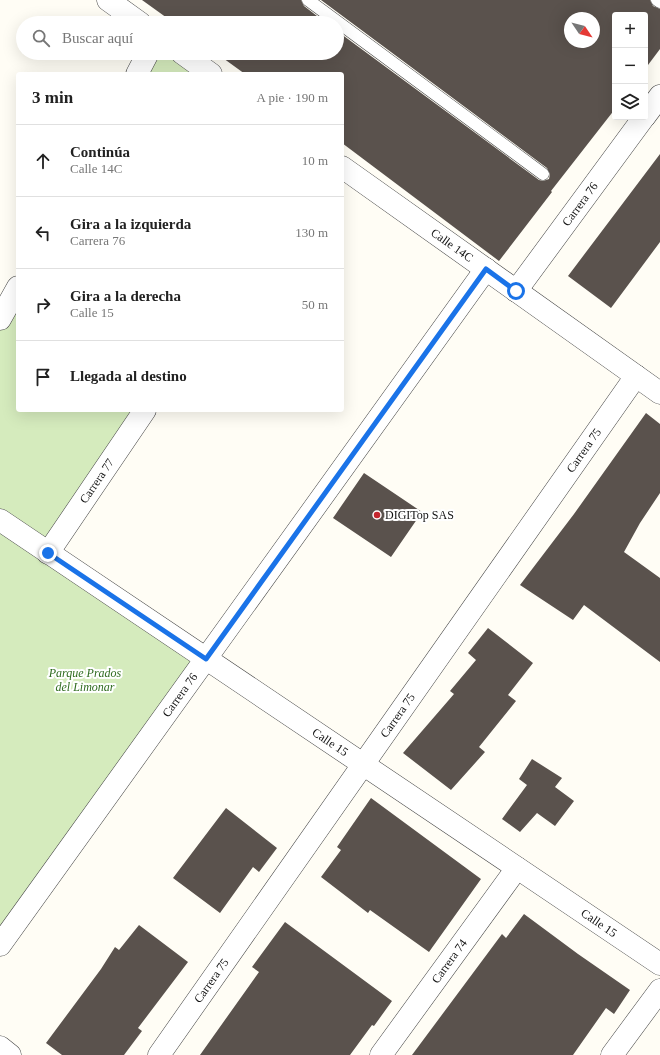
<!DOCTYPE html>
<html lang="es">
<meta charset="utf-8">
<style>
body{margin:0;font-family:"Times New Roman",serif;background:#f2f2f2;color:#222}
.controls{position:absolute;right:12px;top:12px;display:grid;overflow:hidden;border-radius:4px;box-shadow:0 4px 16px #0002}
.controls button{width:36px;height:36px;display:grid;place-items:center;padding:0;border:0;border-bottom:1px solid #e0e0e0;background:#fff;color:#222;font:20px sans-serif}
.compass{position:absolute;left:564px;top:12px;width:36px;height:36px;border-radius:50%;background:#fff;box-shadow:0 4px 16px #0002;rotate:125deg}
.stop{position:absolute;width:12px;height:12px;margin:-9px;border:3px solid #1a73e8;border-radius:50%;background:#fff}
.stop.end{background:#1a73e8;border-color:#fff;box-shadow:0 1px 4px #0008}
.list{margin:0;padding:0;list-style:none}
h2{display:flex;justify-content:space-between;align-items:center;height:52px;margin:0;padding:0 16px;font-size:17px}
h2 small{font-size:13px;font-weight:400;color:#767676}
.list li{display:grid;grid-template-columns:26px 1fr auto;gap:12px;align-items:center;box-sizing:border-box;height:72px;padding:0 16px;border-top:1px solid #e0e0e0}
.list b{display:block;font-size:15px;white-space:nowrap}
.list p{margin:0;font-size:13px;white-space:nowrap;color:#767676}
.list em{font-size:13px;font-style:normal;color:#767676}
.icon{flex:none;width:22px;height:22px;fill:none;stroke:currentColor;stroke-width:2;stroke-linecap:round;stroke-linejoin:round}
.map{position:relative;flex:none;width:660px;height:1055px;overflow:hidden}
.search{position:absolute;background:#fff;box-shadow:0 4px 16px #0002;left:16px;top:16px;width:328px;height:44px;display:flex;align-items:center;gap:10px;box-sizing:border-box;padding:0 14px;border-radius:22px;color:#767676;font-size:15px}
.panel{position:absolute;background:#fff;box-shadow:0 4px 16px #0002;left:16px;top:72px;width:328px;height:340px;border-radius:4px}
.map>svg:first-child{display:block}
.green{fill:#d5ebbd}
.building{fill:#5a524d;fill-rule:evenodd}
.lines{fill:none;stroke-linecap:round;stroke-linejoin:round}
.lane-casing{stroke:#444;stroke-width:13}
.street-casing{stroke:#444;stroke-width:23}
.lane{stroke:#fff;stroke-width:12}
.street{stroke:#fff;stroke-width:22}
.route{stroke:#1a73e8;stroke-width:5}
.poi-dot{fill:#c4262e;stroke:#fff;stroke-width:1.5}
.labels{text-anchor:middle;stroke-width:4;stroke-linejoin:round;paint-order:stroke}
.street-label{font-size:12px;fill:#111;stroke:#fff}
.poi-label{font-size:12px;fill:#111;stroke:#fff;text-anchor:start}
.park-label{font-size:12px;font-style:italic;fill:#2f6b1f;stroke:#fff}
</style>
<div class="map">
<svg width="660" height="1055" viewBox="0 0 660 1055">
<rect width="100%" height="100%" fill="#fffdf5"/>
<!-- green -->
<path class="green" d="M148 53H182L211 74H137Z
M18 287V410H145L48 553 206 659 0 945V319Z"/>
<!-- building -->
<path class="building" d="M142 0H301L304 6 326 23H174Z
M321 0H650L653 6 660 9V49L645 69V15H615V109L551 191 552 192 499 261 342 143V74H245L216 53H337V31L539 180 543 181 549 179 550 174 547 168ZM570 18H594V42H570Z
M660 154V242L611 308 568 276Z
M646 413 660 424V493L640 523 624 552 660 578V662L584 605 573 620 520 585 574 514Z
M364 473 422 512 391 557 333 518Z
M488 628 533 663 508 695 516 701 479 747 485 752 451 790 403 753 454 694 450 691 476 660 468 653Z
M532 759 562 778 555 787 574 801 555 826 537 813 520 832 502 819 527 785 519 779Z
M371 798 481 879 429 952 370 910 368 913 321 877 341 850 337 847Z
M226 808 277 848 259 872 253 867 220 913 173 878Z
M524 914 578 954 630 990 614 1014 606 1008 573 1055H412L502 934 506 938Z
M285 922 392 1001 374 1026 372 1025 350 1055H200L259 972 252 967Z
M139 925 188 962 138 1028 142 1031 124 1055H62L46 1043 101 969 115 947 119 950Z"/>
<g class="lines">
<!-- lane casing -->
<g class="lane-casing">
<path id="lane" d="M308 0 543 174
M657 0 660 2"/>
</g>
<!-- street casing -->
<g class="street-casing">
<g id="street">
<path d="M108 0 140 23"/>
<path d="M182 53 211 74"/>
<path d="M137 74 148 53"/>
<path d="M645 116 660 96"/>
<path id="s1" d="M342 167 660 393"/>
<path id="s2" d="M516 291 644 117"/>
<path d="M0 319 18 287"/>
<path id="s3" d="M0 520 660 964"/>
<path id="s4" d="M48 553 145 410"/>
<path id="s5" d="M0 945 486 269"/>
<path d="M0 1047 10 1055"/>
<path id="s6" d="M159 1055 636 376"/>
<path id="s7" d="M381 1055 517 868"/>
<path d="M612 1055 660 990"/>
</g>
</g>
<!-- lane -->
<use href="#lane" class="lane"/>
<!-- street -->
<use href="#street" class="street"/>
</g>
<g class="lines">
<!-- route -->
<path class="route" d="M48 553 206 659 486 269 516 291"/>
</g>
<!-- markers -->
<circle class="poi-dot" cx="377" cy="515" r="4"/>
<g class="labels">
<!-- street labels -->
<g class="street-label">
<text dy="4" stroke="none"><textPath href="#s2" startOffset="108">Carrera 76</textPath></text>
<text dy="4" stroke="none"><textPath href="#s1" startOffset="135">Calle 14C</textPath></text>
<text dy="4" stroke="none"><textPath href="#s6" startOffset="739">Carrera 75</textPath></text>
<text dy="4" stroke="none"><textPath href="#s4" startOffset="87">Carrera 77</textPath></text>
<text dy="4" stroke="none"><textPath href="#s5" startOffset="308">Carrera 76</textPath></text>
<text dy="4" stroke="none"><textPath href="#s6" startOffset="415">Carrera 75</textPath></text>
<text dy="4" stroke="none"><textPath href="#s3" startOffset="398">Calle 15</textPath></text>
<text dy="4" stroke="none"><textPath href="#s3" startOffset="722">Calle 15</textPath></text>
<text dy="4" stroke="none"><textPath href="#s7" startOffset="116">Carrera 74</textPath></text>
<text dy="4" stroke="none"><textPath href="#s6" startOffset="91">Carrera 75</textPath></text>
</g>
<!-- poi labels -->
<g class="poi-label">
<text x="385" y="519">DIGITop SAS</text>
</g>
<!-- park labels -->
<g class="park-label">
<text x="85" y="677">Parque Prados<tspan x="85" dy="14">del Limonar</tspan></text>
</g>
</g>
</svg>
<div class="controls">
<button>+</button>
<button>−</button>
<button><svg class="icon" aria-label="layers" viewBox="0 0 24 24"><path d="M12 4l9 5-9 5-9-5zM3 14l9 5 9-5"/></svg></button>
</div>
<svg class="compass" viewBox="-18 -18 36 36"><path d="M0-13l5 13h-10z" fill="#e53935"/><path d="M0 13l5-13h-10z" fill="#767676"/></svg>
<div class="stop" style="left:516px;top:291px"></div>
<div class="stop end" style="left:48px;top:553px"></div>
<div class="search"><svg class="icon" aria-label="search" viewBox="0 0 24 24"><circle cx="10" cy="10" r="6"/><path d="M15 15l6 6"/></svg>Buscar aquí</div>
<section class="panel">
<h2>3 min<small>A pie · 190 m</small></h2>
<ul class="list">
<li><svg class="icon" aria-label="ahead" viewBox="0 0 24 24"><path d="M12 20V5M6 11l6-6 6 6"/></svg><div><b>Continúa</b><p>Calle 14C</p></div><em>10 m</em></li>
<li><svg class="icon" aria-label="left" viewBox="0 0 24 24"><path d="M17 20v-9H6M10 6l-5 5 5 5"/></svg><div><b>Gira a la izquierda</b><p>Carrera 76</p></div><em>130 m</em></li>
<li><svg class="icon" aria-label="right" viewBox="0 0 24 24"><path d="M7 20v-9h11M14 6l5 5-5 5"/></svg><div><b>Gira a la derecha</b><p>Calle 15</p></div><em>50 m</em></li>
<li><svg class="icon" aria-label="arrive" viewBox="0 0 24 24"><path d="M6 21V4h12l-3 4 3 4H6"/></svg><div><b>Llegada al destino</b></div></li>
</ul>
</section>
</div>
